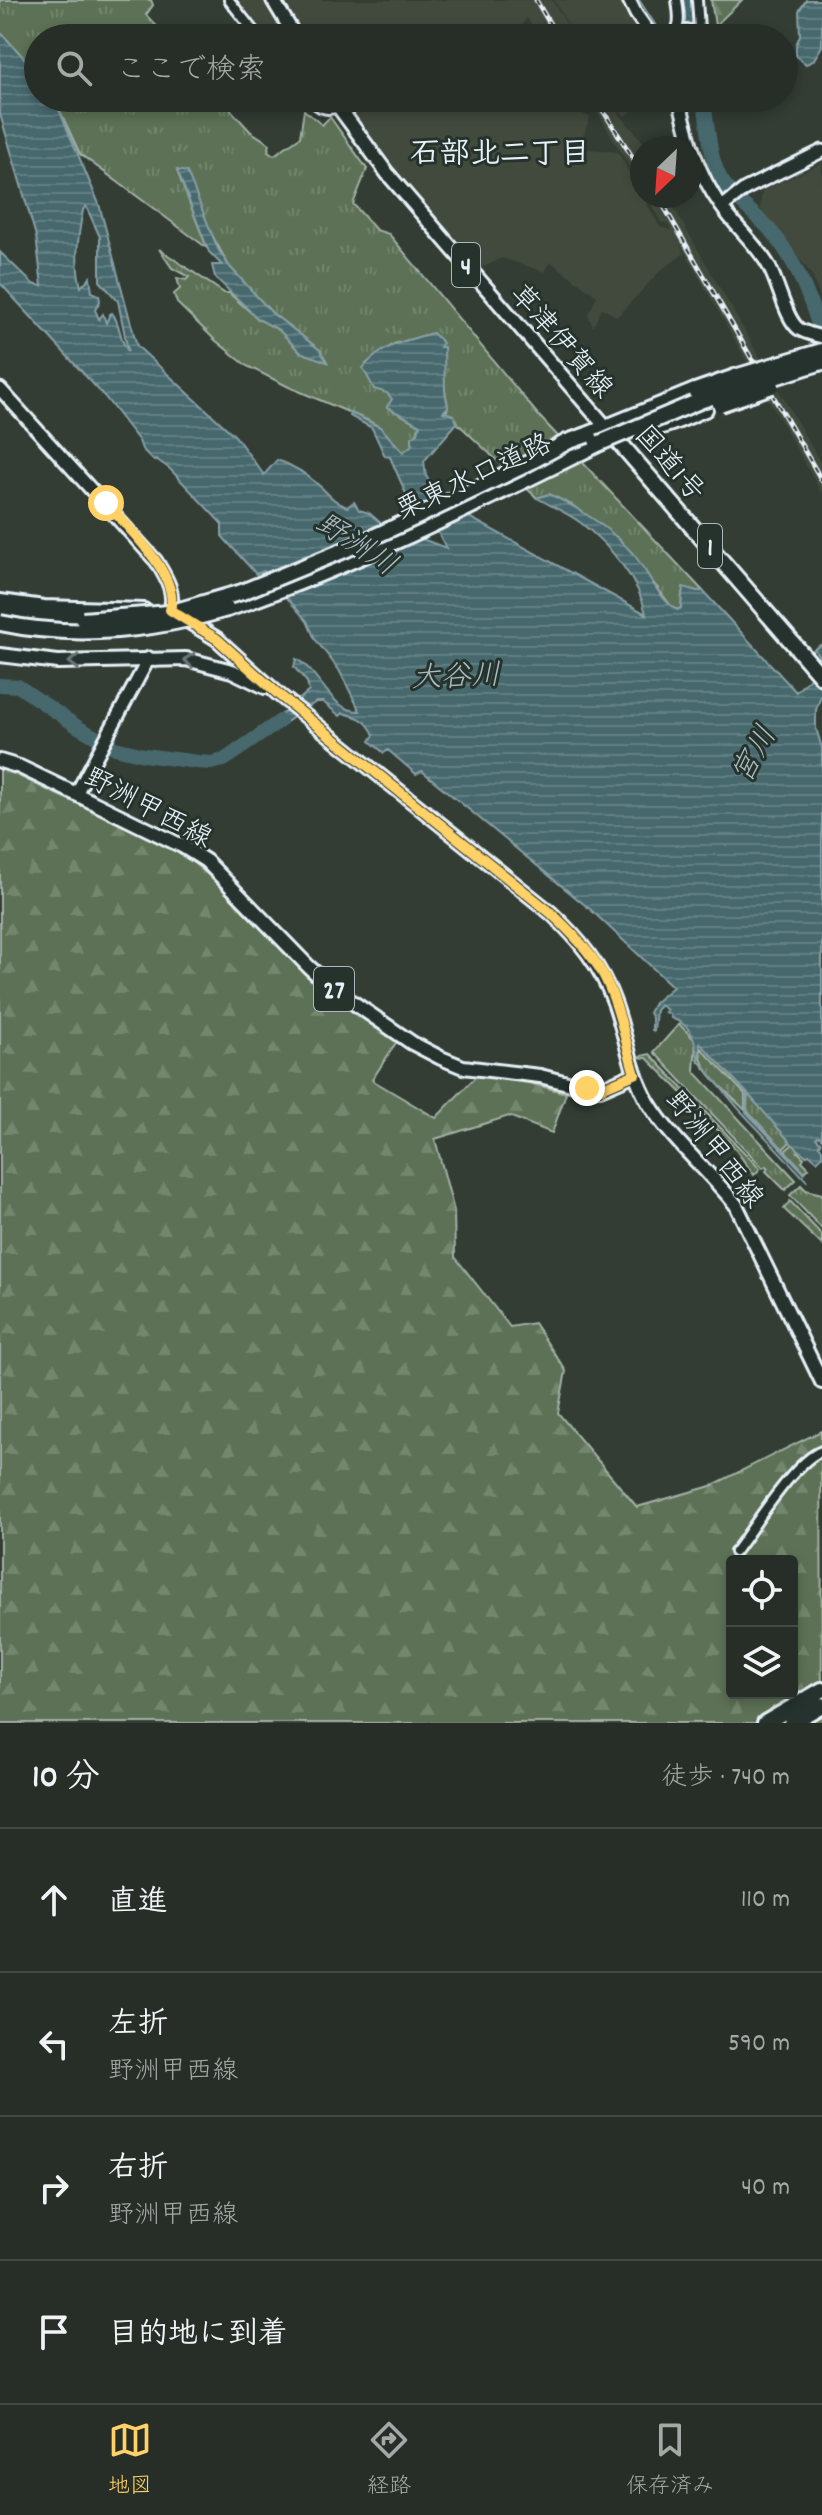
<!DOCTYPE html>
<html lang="ja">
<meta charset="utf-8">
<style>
body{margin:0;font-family:Dekko,"Klee One",sans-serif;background:#323a33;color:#f1f3f6}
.controls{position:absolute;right:24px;bottom:24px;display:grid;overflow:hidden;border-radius:8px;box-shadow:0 4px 12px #0003}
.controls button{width:72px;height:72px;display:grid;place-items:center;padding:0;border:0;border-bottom:2px solid #424a44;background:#262e27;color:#f1f3f6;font:40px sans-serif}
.compass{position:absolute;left:630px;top:136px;width:72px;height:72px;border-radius:50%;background:#262e27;box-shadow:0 4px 12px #0003;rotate:205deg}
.stop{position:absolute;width:24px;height:24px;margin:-18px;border:6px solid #ffd166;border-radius:50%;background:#fff}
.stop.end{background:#ffd166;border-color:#fff;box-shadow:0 2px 8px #0008}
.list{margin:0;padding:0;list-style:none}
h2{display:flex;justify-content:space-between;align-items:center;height:104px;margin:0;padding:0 32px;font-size:34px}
h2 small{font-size:26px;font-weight:400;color:#a4a8a7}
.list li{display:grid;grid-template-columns:52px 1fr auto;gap:24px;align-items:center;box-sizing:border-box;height:144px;padding:0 32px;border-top:2px solid #424a44}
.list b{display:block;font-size:30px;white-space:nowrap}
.list p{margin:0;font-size:26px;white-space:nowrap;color:#a4a8a7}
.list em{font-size:26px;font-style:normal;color:#a4a8a7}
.icon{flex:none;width:44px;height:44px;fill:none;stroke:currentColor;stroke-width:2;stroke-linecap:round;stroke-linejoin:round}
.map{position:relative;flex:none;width:822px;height:1723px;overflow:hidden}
.search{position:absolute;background:#262e27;box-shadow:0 4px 12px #0003;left:24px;right:24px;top:24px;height:88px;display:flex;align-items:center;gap:20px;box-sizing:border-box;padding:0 28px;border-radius:44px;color:#a4a8a7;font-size:30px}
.sheet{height:680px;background:#262e27}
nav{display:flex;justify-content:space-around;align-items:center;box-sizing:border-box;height:112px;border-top:2px solid #424a44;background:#262e27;font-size:22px;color:#a4a8a7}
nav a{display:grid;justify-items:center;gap:4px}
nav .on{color:#ffd166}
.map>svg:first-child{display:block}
.built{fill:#43493d}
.grass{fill:url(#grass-tufts);stroke:#a2b1a6;stroke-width:2}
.forest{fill:url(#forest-firs);stroke:#a2b1a6;stroke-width:2;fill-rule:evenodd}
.water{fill:url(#water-rules);stroke:#879fa5;stroke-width:2;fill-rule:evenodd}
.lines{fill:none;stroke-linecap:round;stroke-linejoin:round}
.stream{stroke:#879fa5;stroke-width:2}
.river{stroke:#47696e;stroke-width:14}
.street-casing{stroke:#e8f1f8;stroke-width:14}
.secondary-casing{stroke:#e8f1f8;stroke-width:17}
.primary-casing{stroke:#e8f1f8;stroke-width:18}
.highway-casing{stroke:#e8f1f8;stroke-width:20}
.street{stroke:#26332d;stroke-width:8}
.secondary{stroke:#26332d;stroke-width:11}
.primary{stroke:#26332d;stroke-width:12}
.highway{stroke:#26332d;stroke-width:14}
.rail-casing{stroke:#e8f1f8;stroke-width:5}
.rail{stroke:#26332d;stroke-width:2;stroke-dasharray:6;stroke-linecap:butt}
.highway-bridge-casing{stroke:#e8f1f8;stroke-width:20;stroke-linecap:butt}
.highway-bridge{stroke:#26332d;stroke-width:14}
.oneway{stroke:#6a7674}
.route{stroke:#ffd166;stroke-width:10}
.labels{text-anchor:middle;stroke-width:6;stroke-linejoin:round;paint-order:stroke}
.shield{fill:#26332d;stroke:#aeb8bb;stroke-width:2}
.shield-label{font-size:26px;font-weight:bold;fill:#e8f1f8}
.street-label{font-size:28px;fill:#e8f1f8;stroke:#26332d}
.neighbourhood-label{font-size:30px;font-weight:bold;fill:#e8f1f8;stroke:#26332d}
.water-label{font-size:30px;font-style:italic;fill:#a8bbc1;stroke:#26332d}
</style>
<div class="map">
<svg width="822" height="1723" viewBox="0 0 822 1723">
<defs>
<pattern id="grass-tufts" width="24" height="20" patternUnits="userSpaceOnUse" patternTransform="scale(2)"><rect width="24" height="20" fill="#5c7155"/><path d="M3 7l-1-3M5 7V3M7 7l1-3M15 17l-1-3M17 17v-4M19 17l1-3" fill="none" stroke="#73866e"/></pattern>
<pattern id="forest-firs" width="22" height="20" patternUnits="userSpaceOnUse" patternTransform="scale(2)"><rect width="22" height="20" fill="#5c7155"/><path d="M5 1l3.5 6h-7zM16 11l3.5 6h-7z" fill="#73866e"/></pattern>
<pattern id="water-rules" width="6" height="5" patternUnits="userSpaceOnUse" patternTransform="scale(2)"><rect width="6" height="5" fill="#47696e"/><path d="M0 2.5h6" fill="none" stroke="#627f83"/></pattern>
</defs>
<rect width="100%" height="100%" fill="#333d34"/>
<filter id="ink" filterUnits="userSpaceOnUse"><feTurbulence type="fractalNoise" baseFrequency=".0125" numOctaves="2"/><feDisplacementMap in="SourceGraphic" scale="16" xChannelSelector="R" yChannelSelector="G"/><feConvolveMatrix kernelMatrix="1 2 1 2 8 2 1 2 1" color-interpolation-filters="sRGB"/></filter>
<g filter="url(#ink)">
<!-- built -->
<path class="built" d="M238 0H264L280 26 266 34Z
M282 0H552L575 38H552L550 34 539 38 527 18 513 38H305Z
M554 0H625L644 38H576Z
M344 98H541L590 117 579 148 618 152 660 227 671 230 668 224 661 222 647 196H667L822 465V494L679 242 684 254 661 270 617 317 602 308 593 327 588 315 597 296 551 262 545 272 502 258 482 268 391 165Z
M589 98H610L621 116 646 145 645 148H642V188Z
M612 98H656L624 116Z
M822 163V302L811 274 760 209 762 191Z"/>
<!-- grass -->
<path class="grass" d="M0 0H151L153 5 146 15 168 38H38V73L0 32Z
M54 98H221L222 100 244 98 230 109 250 131 270 144 268 151 274 155 300 137 304 110 322 125 330 117 367 169 353 204 376 230 389 234 539 416 703 591 682 593 681 608 677 610 672 607 620 540 572 505 549 494 537 498 457 423 454 415 443 412 447 410C449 402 446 399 445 391 440 366 446 357 433 333L394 344 366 364 393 399 387 407 420 425 413 444 404 453 380 427 367 420 289 387 247 366 215 340 177 303 174 294 180 289 177 278 186 280 189 277 172 268 159 249 224 293H229L258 319 279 330 300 352 326 360 320 350 272 313 229 266 177 171 207 248 80 154Z
M679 1024 696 1041 694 1071 796 1180 785 1190 766 1171 768 1168 766 1166 763 1168 654 1052Z
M701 1048 745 1094V1110C730 1094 696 1070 701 1048Z
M650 1054 760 1169 754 1175 733 1146 680 1091 647 1058 637 1057Z
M747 1093 791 1141 783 1149 747 1111Z
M794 1143 800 1150 798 1152 804 1158 802 1161 809 1168 805 1172 785 1151Z
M801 1185 806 1190 822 1194V1229L790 1195Z
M790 1201 822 1235V1245L784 1209Z"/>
<!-- forest -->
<path class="forest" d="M711 0H742L715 26Z
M0 767 58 795 169 843 256 914 303 965 375 1028 399 1038 372 1080 436 1118 482 1070 566 1093 552 1133 509 1116 435 1139 454 1211 455 1257 510 1327 534 1323 566 1371 558 1413 637 1507 711 1486 821 1431 822 1723H0ZM732 1561H792V1693H732Z"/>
<!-- water -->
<path class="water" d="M806 0H822V46L813 61 806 64 796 56V45L800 35 799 11Z
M0 32 38 73V98H54L99 204 137 346 235 436 264 475 277 460C293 465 309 476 322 488 331 497 335 502 347 507L354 502 359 510 369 513 382 524 446 548 439 534 410 503 390 457 385 456 372 428 350 416 349 412 380 427 403 452 412 445V437L418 433 420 425 387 407 392 399 387 393 374 389 363 368C380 346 407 340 433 333L443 343 440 347H444L445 391 448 407 443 412 454 415 457 423 424 461 426 476 434 488 469 517 646 614C639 579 609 545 581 523 568 513 551 506 537 498L549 494C580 508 613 530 635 556 649 574 658 598 677 610L681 608 683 587 697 591H703L796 692 811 677 819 656 814 649 822 644V693L816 710V728L822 748V1139L819 1136 816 1138 821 1143 819 1145 822 1149V1156L817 1161 809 1154 806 1156 791 1143 748 1094 747 1111 805 1172 804 1173 746 1112V1092L700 1043 699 1063C694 1042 696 1027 671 1018L670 1014 665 1012 667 1010 661 1005 656 1010 654 1031 652 1030V1018L649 1013 654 1003 673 987 591 910 422 771 416 774 388 750 384 753 370 741 374 735C367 719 358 717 343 713L340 716 323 702H316L273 731 271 730 265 734 263 730 309 691 307 682 294 667 296 659C320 671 330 712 360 711L339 670 315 639 307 621 264 571 256 574 222 536V524L170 469 156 459 154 461 142 449 139 441 105 397 0 283V252L33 284 42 286 36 236 0 114ZM86 206 100 237V281L118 301 128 351C119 340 121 324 112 313L110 314 106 323 103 314 99 319 95 310 100 301 99 295 92 292 90 277 81 287C74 261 78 236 83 210Z
M177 170 187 172 218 249 229 266 272 313 320 350 327 362 300 352 279 330 258 319 215 277 212 265H222L209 252Z"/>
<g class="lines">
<!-- stream -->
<path class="stream" d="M639 0 664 38
M699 1061 738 1108 807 1181"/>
<!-- river -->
<path class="river" d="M688 0 691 38
M703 98C709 125 708 159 723 182 736 201 756 214 771 231 797 261 810 299 822 336
M0 685 18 686 78 727 115 748 144 755 198 762 211 763 224 760 280 721"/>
<!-- street casing -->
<g class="street-casing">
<path id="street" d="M229 0 259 38
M677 31 699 29 697 0
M670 38C682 27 679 16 677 0
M310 98C318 107 325 112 338 107
M735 1552C754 1527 795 1460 822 1451"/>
</g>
<!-- secondary casing -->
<g class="secondary-casing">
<path id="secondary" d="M629 0 636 14 653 38
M679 98C688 137 697 173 721 206 735 226 754 242 767 263 778 280 785 319 799 329 805 333 815 335 822 337
M722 207 745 189 822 151
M0 389 156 561C165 576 176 592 170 610
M76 794 149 658"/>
</g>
<!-- primary casing -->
<g class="primary-casing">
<path id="primary" d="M273 0 296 38
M332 98 387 173 606 427
M0 601 44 607 144 610
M181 617 217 639 278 694 551 913C579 939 601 966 614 1002 626 1035 630 1071 648 1102 671 1140 708 1170 736 1205L822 1382
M0 655 58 662 186 659 232 671 265 687
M0 761 20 767 76 794 182 846 206 861 309 967 332 988 412 1043 441 1058 463 1067 540 1076 587 1088 600 1089 635 1074"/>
</g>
<!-- highway casing -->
<g class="highway-casing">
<path id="highway" d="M606 427 822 677
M638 428C661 431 684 417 705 409
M587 435 695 391
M227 609C356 565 478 503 600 443
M0 612 54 620H83
M765 1723 822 1690
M791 1723 822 1705"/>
</g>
<!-- street -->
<use href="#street" class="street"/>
<!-- secondary -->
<use href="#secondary" class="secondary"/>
<!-- primary -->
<use href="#primary" class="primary"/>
<!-- highway -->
<use href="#highway" class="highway"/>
<!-- rail casing -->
<g class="rail-casing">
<path id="rail" d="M536 0 558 38
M595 98 642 172
M658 196 822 481"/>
</g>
<!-- rail -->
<use href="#rail" class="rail"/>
<!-- highway-bridge casing -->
<g class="highway-bridge-casing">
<path id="highway-bridge" d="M695 391 735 377 822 351
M720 404 772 386
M600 443 702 400 822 362
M83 620 169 613 242 592 347 549 419 516 519 468 567 442 587 435
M0 623C76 639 153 631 227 609"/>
</g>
<!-- highway-bridge -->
<use href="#highway-bridge" class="highway-bridge"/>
</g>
<!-- one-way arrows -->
<defs><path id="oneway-chevron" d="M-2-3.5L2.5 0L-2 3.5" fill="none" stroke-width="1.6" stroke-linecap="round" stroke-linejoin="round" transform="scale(2)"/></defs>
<g class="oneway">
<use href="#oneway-chevron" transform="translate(189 660) rotate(-172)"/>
<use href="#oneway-chevron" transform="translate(74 662) rotate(179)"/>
</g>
</g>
<g class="lines" filter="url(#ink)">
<!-- route -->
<path class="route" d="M106 503C127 527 181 576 170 610L217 639 278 694 551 913C570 931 589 950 603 974 619 1004 625 1041 635 1074L600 1089 587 1088"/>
</g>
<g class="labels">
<!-- shield labels -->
<g class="shield">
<rect x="452" y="243" width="28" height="44" rx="6"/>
<rect x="698" y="524" width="24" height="44" rx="6"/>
<rect x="314" y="967" width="40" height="44" rx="6"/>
</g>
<g class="shield-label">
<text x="466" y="274">4</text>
<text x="710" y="555">1</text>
<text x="334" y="998">27</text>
</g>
<!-- street labels -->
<g class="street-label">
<text transform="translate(563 340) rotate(49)" y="10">草津伊賀線</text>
<text transform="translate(671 462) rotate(49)" y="10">国道1号</text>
<text transform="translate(473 475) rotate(-25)" y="10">栗東水口道路</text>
<text transform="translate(149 806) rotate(28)" y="10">野洲甲西線</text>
<text transform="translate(716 1148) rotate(52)" y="10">野洲甲西線</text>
</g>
<!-- neighbourhood labels -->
<g class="neighbourhood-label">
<text x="500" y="162">石部北二丁目</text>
</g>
<!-- water labels -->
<g class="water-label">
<text transform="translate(357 543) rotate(33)" y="10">野洲川</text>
<text transform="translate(456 675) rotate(-2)" y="10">大谷川</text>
<text transform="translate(753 754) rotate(-61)" y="10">宮川</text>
</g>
</g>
</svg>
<div class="controls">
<button><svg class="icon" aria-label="locate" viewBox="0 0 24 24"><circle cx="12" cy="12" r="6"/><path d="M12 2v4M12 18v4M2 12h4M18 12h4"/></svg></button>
<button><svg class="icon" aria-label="layers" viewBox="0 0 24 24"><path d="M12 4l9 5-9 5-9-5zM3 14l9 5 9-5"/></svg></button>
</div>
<svg class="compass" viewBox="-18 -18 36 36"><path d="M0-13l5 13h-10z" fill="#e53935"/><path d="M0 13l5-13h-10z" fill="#a4a8a7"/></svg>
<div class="stop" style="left:106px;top:503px"></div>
<div class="stop end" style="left:587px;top:1088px"></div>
<div class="search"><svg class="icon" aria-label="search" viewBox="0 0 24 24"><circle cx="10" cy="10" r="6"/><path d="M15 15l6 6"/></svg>ここで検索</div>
</div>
<section class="sheet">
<h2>10 分<small>徒歩 · 740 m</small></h2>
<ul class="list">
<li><svg class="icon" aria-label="ahead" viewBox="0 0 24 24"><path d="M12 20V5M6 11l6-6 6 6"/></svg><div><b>直進</b></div><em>110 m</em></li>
<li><svg class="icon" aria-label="left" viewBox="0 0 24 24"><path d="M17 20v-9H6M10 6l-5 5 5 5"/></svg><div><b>左折</b><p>野洲甲西線</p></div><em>590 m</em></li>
<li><svg class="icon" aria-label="right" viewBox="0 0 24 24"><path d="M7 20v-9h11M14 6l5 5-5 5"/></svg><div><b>右折</b><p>野洲甲西線</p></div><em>40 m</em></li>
<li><svg class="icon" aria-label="arrive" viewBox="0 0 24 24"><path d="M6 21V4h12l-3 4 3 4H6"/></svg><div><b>目的地に到着</b></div></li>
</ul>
</section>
<nav>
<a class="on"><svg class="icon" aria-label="map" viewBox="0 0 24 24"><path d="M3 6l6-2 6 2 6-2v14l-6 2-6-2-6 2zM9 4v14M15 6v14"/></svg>地図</a>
<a><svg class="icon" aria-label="directions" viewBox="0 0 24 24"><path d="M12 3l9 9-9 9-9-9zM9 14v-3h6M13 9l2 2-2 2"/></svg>経路</a>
<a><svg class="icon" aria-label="saved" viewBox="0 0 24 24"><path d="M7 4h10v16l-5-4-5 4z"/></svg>保存済み</a>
</nav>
